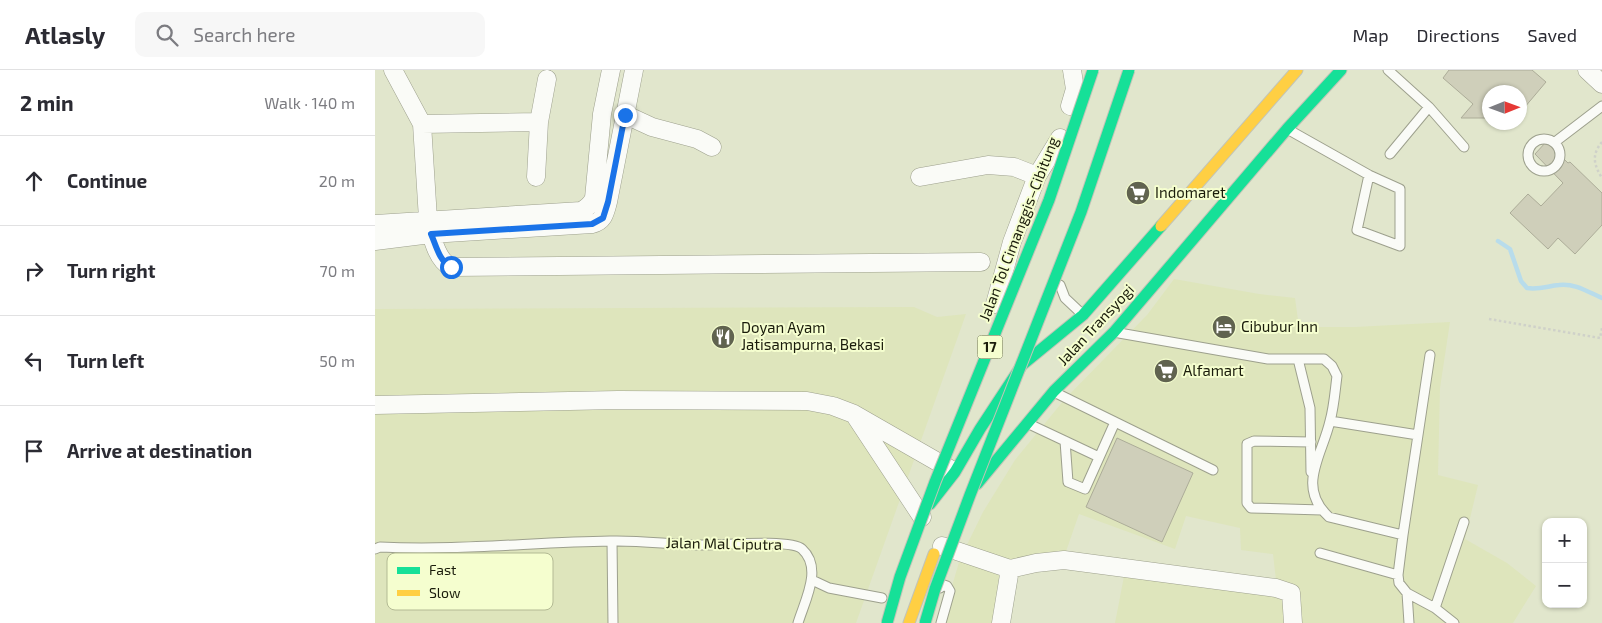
<!DOCTYPE html>
<meta charset="utf-8">
<style>
body{margin:0;font-family:"Exo 2",sans-serif;background:#f7f7f7;color:#2b2b33}
.controls{position:absolute;right:15px;bottom:15px;display:grid;overflow:hidden;border-radius:10px;box-shadow:0 1px 4px #0004}
.controls button{width:45px;height:45px;display:grid;place-items:center;padding:0;border:0;border-bottom:1px solid #e1e1e2;background:#fff;color:#2b2b33;font:25px sans-serif}
.compass{position:absolute;left:1107px;top:15px;width:45px;height:45px;border-radius:50%;background:#fff;box-shadow:0 1px 4px #0004;rotate:89deg}
.stop{position:absolute;width:15px;height:15px;margin:-11px;border:4px solid #1a73e8;border-radius:50%;background:#fff}
.stop.end{background:#1a73e8;border-color:#fff;box-shadow:0 1px 5px #0008}
.list{margin:0;padding:0;list-style:none}
h2{display:flex;justify-content:space-between;align-items:center;height:65px;margin:0;padding:0 20px;font-size:21px}
h2 small{font-size:16px;font-weight:400;color:#7c7c81}
.list li{display:grid;grid-template-columns:32px 1fr auto;gap:15px;align-items:center;box-sizing:border-box;height:90px;padding:0 20px;border-top:1px solid #e1e1e2}
.list b{display:block;font-size:19px;white-space:nowrap}
.list em{font-size:16px;font-style:normal;color:#7c7c81}
.icon{flex:none;width:28px;height:28px;fill:none;stroke:currentColor;stroke-width:2;stroke-linecap:round;stroke-linejoin:round}
.map{position:relative;flex:none;width:1227px;height:553px;overflow:hidden}
header{display:flex;align-items:center;gap:30px;box-sizing:border-box;height:70px;padding:0 25px;background:#fff;border-bottom:1px solid #e1e1e2}
header strong{font-size:24px}
nav{display:flex;gap:28px;margin-inline-start:auto;font-size:18px}
.search{width:350px;height:45px;background:#f7f7f7;display:flex;align-items:center;gap:12px;box-sizing:border-box;padding:0 18px;border-radius:10px;color:#7c7c81;font-size:19px}
main{display:flex}
aside{flex:1;background:#fff}
.map>svg:first-child{display:block}
.built{fill:#dee5bc}
.lines{fill:none;stroke-linecap:round;stroke-linejoin:round}
.stream{stroke:#b8dceb;stroke-width:4.5}
.building{fill:#cfcfba;stroke:#acac98}
.lane-casing{stroke:#9da08d;stroke-width:11}
.street-casing{stroke:#9da08d;stroke-width:19}
.fast-casing{stroke:#c2c4b7;stroke-width:13}
.slow-casing{stroke:#c2c4b7;stroke-width:13}
.path{stroke:#cfd1c9;stroke-width:2.5;stroke-dasharray:2.5 2.5;stroke-linecap:butt}
.lane{stroke:#fafbf7;stroke-width:9}
.street{stroke:#fafbf7;stroke-width:18}
.fast{stroke:#16e098;stroke-width:11}
.slow{stroke:#ffcf43;stroke-width:11}
.fast-bridge-casing{stroke:#c2c4b7;stroke-width:13;stroke-linecap:butt}
.fast-bridge{stroke:#16e098;stroke-width:11}
.route{stroke:#1a73e8;stroke-width:6}
.labels{text-anchor:middle;stroke-width:4;stroke-linejoin:round;paint-order:stroke}
.shield{fill:#f5fecf;stroke:#5c6046;stroke-width:1}
.shield-label{font-size:14px;font-weight:bold;fill:#1a1c0b}
.poi-label{font-size:15px;fill:#1a1c0b;stroke:#f5fecf;text-anchor:start}
.street-label{font-size:15px;fill:#1a1c0b;stroke:#f5fecf}
.key{fill:#f5fecf;stroke:#b3ba94;stroke-width:1}
.key-label{font-size:14px;fill:#1a1c0b}
</style>
<header>
<strong>Atlasly</strong>
<div class="search"><svg class="icon" aria-label="search" viewBox="0 0 24 24"><circle cx="10" cy="10" r="6"/><path d="M15 15l6 6"/></svg>Search here</div>
<nav><a>Map</a><a>Directions</a><a>Saved</a></nav>
</header>
<main>
<aside>
<h2>2 min<small>Walk · 140 m</small></h2>
<ul class="list">
<li><svg class="icon" aria-label="ahead" viewBox="0 0 24 24"><path d="M12 20V5M6 11l6-6 6 6"/></svg><div><b>Continue</b></div><em>20 m</em></li>
<li><svg class="icon" aria-label="right" viewBox="0 0 24 24"><path d="M7 20v-9h11M14 6l5 5-5 5"/></svg><div><b>Turn right</b></div><em>70 m</em></li>
<li><svg class="icon" aria-label="left" viewBox="0 0 24 24"><path d="M17 20v-9H6M10 6l-5 5 5 5"/></svg><div><b>Turn left</b></div><em>50 m</em></li>
<li><svg class="icon" aria-label="arrive" viewBox="0 0 24 24"><path d="M6 21V4h12l-3 4 3 4H6"/></svg><div><b>Arrive at destination</b></div></li>
</ul>
</aside>
<div class="map">
<svg width="1227" height="553" viewBox="0 0 1227 553">
<rect width="100%" height="100%" fill="#e1e6cc"/>
<!-- built -->
<path class="built" d="M799 209 884 224 920 228 924 257H980L1075 252 1065 318 1063 405 1103 415 1090 469 1132 493 1161 516 1138 553H740L751 496 902 519 898 484 866 480 865 458 811 446 800 479 704 444 687 493 625 501 617 553H566L585 489 608 442 640 390 689 330 772 245Z
M539 237 562 247 591 244 481 553H0V239Z"/>
<g class="lines">
<!-- stream -->
<path class="stream" d="M1123 171 1135 179 1146 211 1152 218C1164 220 1173 216 1184 215 1200 213 1213 222 1227 228"/>
</g>
<!-- building -->
<path class="building" d="M1074 0H1157L1171 12 1144 44V22H1114V48H1086L1098 34 1068 8Z
M1171 72 1193 93 1195 92 1227 123V155L1200 184 1183 168 1173 179 1135 143 1153 124 1166 136 1188 113 1160 84Z
M742 368 818 403 787 472 711 437Z"/>
<g class="lines">
<!-- lane casing -->
<g class="lane-casing">
<path id="lane" d="M1013 0 1054 37 1089 77
M914 60 994 105 982 160 1025 176V119L994 105
M1153 85a16 16 0 1 1 32 0a16 16 0 1 1-32 0Z
M1180 72 1227 36
M1015 84 1054 37
M685 215 690 228 707 244
M744 263 893 289H949L957 296 962 306C960 321 959 337 955 351 947 386 921 417 954 447L1028 465
M923 289 935 338 936 402
M681 323 838 400
M955 351 1043 365 1055 285
M654 354 724 387
M1043 365 1028 465 1023 505 1024 513 1032 523 1060 538 1079 553
M690 371 693 412 710 419 740 352
M936 372 879 371 872 374V433L876 438 947 440
M237 471 238 553
M0 479 5 477C82 481 159 472 235 471 267 470 298 475 330 475 348 475 416 469 427 479 448 498 430 530 423 553
M945 483 1023 505
M437 510 454 518 507 528
M565 518 569 515 572 516 575 521 566 553
M1032 523 1034 553
M1060 538 1089 452"/>
</g>
<!-- street casing -->
<g class="street-casing">
<path id="street" d="M18 0 47 54 53 149C56 164 61 190 76 197L606 192
M1212 0 1227 14
M695 36 700 19 697 0
M251 45 277 57 322 69 337 77
M47 54 164 52 172 9
M161 107 164 52
M545 107 613 95 639 97 662 106
M0 154 206 141C212 138 216 135 219 128L227 44 236 0
M0 171 56 164 217 154C229 151 230 143 233 132L259 0
M620 234 637 172 662 106 685 68
M0 335 243 330 432 331 458 336 479 344 575 399
M481 347 547 447
M567 476 635 499
M635 499 661 493 689 490 901 518 916 523 918 553
M626 553 635 499"/>
</g>
<!-- fast casing -->
<g class="fast-casing">
<path id="fast" d="M602 414 679 321 739 262 912 59 966 0
M555 434 580 402 605 359 647 295 708 245 786 156"/>
</g>
<!-- slow casing -->
<g class="slow-casing">
<path id="slow" d="M786 156 922 0
M534 553 559 484"/>
</g>
<!-- path -->
<path class="path" d="M1227 72C1216 85 1219 95 1227 108
M1114 249 1225 268 1227 258"/>
<!-- lane -->
<use href="#lane" class="lane"/>
<!-- street -->
<use href="#street" class="street"/>
<!-- fast -->
<use href="#fast" class="fast"/>
<!-- slow -->
<use href="#slow" class="slow"/>
<!-- fast-bridge casing -->
<g class="fast-bridge-casing">
<path id="fast-bridge" d="M512 553 525 507 560 412 674 130 718 0
M550 553 560 519 595 425 706 142 754 0"/>
</g>
<!-- fast-bridge -->
<use href="#fast-bridge" class="fast-bridge"/>
</g>
<g class="lines">
<!-- route -->
<path class="route" d="M76 197C64 191 61 175 56 164L217 154 228 148 233 132 250 45"/>
</g>
<!-- icons -->
<defs>
<g id="supermarket-disc" transform="scale(1.25)"><circle r="9.5" fill="#60634f" stroke="#f5fecf"/><path d="M-6-5.5h2.5l.6 2H6L4.5 2H-2.5L-4.4-4H-6ZM-1.5 3.2a1.3 1.3 0 1 0 .1 0ZM3 3.2a1.3 1.3 0 1 0 .1 0Z" fill="#fff"/></g>
<g id="hotel-disc" transform="scale(1.25)"><circle r="9.5" fill="#60634f" stroke="#f5fecf"/><path d="M-6-4.5h1.5V1H6V5H4.5V3h-9V5H-6ZM-4 0a1.8 1.8 0 1 1 3.6 0ZM.5 0V-2.5h3Q6-2.5 6 0Z" fill="#fff"/></g>
<g id="restaurant-disc" transform="scale(1.25)"><circle r="9.5" fill="#60634f" stroke="#f5fecf"/><path d="M-5-6h1v4h1v-4h1v4h1v-4h1v5L-1.5 .5V6h-2V.5L-5-1ZM5-6V6H3V1.5H1.5Q1.5-4 5-6Z" fill="#fff"/></g>
</defs>
<g fill-rule="evenodd">
<use href="#supermarket-disc" x="763" y="123"/>
<use href="#hotel-disc" x="849" y="257"/>
<use href="#restaurant-disc" x="348" y="267"/>
<use href="#supermarket-disc" x="791" y="301"/>
</g>
<g class="labels">
<!-- shield labels -->
<rect class="shield" x="602.5" y="265.5" width="25" height="23" rx="4"/>
<g class="shield-label">
<text x="615" y="282">17</text>
</g>
<!-- poi labels -->
<g class="poi-label">
<text x="780" y="128">Indomaret</text>
<text x="866" y="262">Cibubur Inn</text>
<text x="366" y="263">Doyan Ayam<tspan x="366" dy="17">Jatisampurna, Bekasi</tspan></text>
<text x="808" y="306">Alfamart</text>
</g>
<!-- street labels -->
<g class="street-label">
<text transform="translate(644 159) rotate(-69)" y="5">Jalan Tol Cimanggis–Cibitung</text>
<text transform="translate(721 255) rotate(-47)" y="5">Jalan Transyogi</text>
<text transform="translate(349 474) rotate(1)" y="5">Jalan Mal Ciputra</text>
</g>
</g>
<!-- legend -->
<rect x="12" y="483" width="166" height="57" rx="8" class="key"/>
<rect x="22" y="497" width="23" height="7" fill="#16e098"/>
<rect x="22" y="520" width="23" height="6" fill="#ffcf43"/>
<g class="key-label">
<text x="54" y="505">Fast</text>
<text x="54" y="528">Slow</text>
</g>
</svg>
<div class="controls">
<button>+</button>
<button>−</button>
</div>
<svg class="compass" viewBox="-18 -18 36 36"><path d="M0-13l5 13h-10z" fill="#e53935"/><path d="M0 13l5-13h-10z" fill="#7c7c81"/></svg>
<div class="stop" style="left:76px;top:197px"></div>
<div class="stop end" style="left:250px;top:45px"></div>
</div>
</main>
